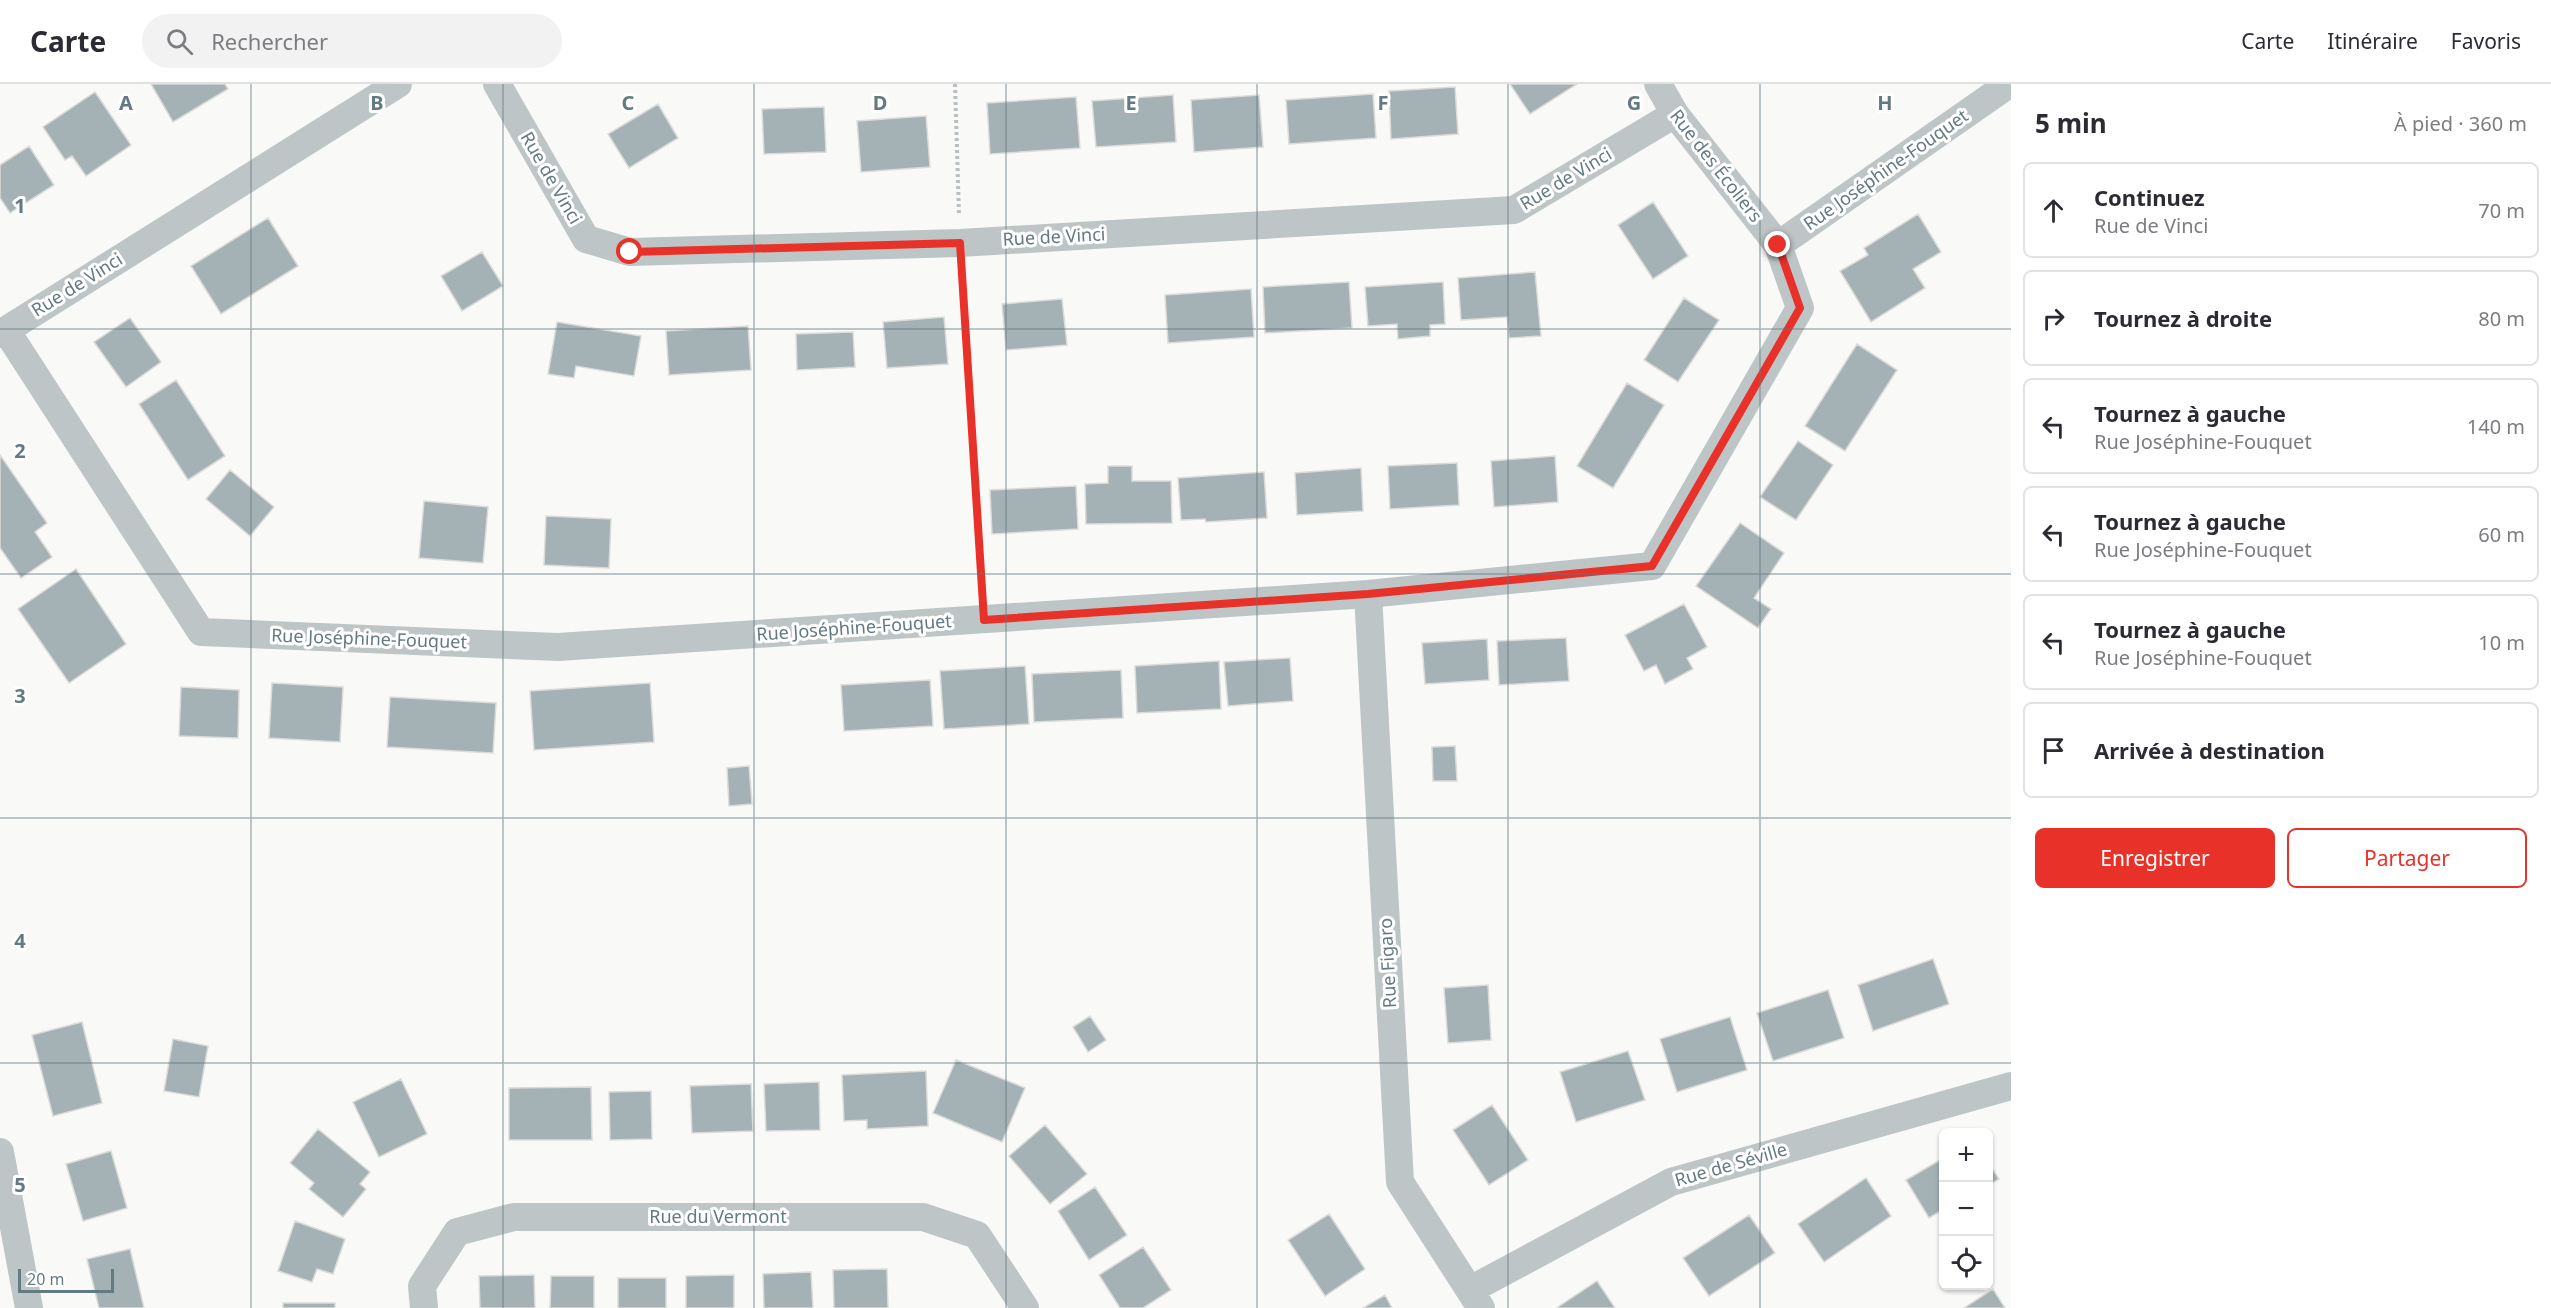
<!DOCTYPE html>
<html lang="fr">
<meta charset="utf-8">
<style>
body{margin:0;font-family:"Noto Sans",sans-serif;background:#f2f2f3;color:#2b2b33}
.controls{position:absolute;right:18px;bottom:18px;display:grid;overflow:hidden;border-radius:9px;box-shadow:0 2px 4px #0004}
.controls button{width:54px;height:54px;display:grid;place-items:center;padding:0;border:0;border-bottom:2px solid #e1e1e2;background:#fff;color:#2b2b33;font:30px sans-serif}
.scale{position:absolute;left:18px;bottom:15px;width:96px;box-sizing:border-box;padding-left:6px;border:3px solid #647a82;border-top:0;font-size:16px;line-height:21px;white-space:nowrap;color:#647a82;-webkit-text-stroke:4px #fff;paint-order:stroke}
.stop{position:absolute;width:18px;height:18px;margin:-14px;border:4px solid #e73129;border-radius:50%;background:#fff}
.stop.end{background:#e73129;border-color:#fff;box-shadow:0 2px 6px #0008}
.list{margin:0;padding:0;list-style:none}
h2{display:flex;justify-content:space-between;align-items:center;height:78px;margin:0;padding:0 24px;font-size:26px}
h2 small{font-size:20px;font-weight:400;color:#7c7c81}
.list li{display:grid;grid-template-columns:39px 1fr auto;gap:18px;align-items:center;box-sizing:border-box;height:96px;margin:0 12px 12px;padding:0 12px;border:2px solid #e1e1e2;border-radius:9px}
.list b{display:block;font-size:22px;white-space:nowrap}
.list p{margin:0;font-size:20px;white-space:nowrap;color:#7c7c81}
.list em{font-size:20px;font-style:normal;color:#7c7c81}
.actions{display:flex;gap:12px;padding:18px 24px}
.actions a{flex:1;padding:14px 0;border:2px solid #e73129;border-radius:9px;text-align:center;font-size:21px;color:#e73129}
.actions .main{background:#e73129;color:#fff}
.icon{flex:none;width:33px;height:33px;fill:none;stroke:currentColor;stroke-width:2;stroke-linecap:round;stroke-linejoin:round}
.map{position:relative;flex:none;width:2011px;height:1224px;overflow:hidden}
header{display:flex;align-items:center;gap:36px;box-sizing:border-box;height:84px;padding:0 30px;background:#fff;border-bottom:2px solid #e1e1e2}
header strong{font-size:28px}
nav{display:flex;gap:33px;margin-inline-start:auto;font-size:21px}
.search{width:420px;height:54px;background:#f2f2f3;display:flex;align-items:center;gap:15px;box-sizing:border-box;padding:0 21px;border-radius:33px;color:#7c7c81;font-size:22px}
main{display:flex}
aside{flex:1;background:#fff}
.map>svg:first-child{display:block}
.building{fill:#a4b1b5;stroke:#dbdbd9;stroke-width:1.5}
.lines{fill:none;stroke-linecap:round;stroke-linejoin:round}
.path{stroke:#babfc1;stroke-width:4;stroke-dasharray:3 3;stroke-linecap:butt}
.minor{stroke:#bdc5c7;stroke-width:28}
.route{stroke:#e73129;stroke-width:8}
.grid{fill:none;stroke:#647a82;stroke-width:1.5;stroke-opacity:0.55}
.labels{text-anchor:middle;stroke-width:6;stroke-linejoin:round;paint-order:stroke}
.street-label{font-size:18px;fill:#647a82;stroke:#fff}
.grid-label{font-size:20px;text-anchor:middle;font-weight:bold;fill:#647a82;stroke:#fff;stroke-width:6;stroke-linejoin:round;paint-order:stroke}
</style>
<header>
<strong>Carte</strong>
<div class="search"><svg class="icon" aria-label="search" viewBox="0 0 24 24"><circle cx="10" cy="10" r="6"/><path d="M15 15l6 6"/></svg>Rechercher</div>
<nav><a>Carte</a><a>Itinéraire</a><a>Favoris</a></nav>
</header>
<main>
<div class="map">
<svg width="2011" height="1224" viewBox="0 0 2011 1224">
<rect width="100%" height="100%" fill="#f9f9f7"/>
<!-- building -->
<path class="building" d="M151 0H225L228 5 173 38Z
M1510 0H1577L1530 30Z
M1455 3 1458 50 1391 55 1389 7Z
M95 8 131 61 86 92 72 72 65 76 43 43Z
M1373 10 1376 54 1289 60 1286 16Z
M1173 11 1176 58 1096 63 1092 17Z
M1259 11 1263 63 1194 68 1191 16Z
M1076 13 1080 64 990 70 987 19Z
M658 20 678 54 629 84 608 50Z
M824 23 826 68 764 70 762 25Z
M926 32 930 83 861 88 857 37Z
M29 62 54 101 10 129 0 114V81Z
M1653 118 1688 172 1653 195 1618 141Z
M1918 130 1941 168 1913 185 1925 204 1871 238 1840 187 1868 171 1864 164Z
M268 134 298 182 221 230 191 182Z
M482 168 503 202 462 227 441 192Z
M1535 188 1541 252 1509 254 1507 233 1461 236 1458 194Z
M1349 198 1352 244 1265 249 1263 203Z
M1443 198 1445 240 1430 241V252L1398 255 1397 240 1368 242 1365 203Z
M1251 205 1254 253 1168 259 1165 211Z
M1684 214 1719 236 1678 298 1644 276Z
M1062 215 1067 261 1006 266 1002 220Z
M944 233 948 280 887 284 883 238Z
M130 234 161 278 126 303 94 258Z
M557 238 641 252 634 292 576 282 574 294 548 290Z
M748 242 751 286 669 291 666 247Z
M853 248 855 283 797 286 796 250Z
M1857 260 1897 286 1845 367 1805 342Z
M176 296 225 372 188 396 139 320Z
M1627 299 1664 321 1613 404 1577 382Z
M1798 357 1833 381 1796 436 1760 413Z
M0 371 47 439 35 448 52 473 21 494 0 464Z
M1555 372 1558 418 1494 423 1491 377Z
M1457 379 1459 421 1390 425 1388 382Z
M1108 382H1132V397H1171L1172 439 1086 440 1085 400 1108 399Z
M1361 384 1363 427 1297 431 1295 389Z
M230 386 274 423 250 452 206 415Z
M1264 388 1267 434 1206 438 1205 435 1181 436 1178 394Z
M1076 402 1078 445 992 450 990 406Z
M424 417 488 423 483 479 419 474Z
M546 432 611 435 609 484 544 481Z
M1740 439 1784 469 1754 514 1771 525 1758 544 1696 502Z
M76 485 126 560 69 599 18 525Z
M1684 520 1707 563 1687 574 1693 585 1665 600 1656 581 1644 587 1625 551Z
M1566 554 1569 597 1499 601 1497 557Z
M1487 555 1489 596 1425 600 1422 559Z
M1290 574 1293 617 1228 622 1224 578Z
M1219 577 1221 625 1137 629 1135 582Z
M1025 582 1029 640 944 645 940 587Z
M1121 586 1123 634 1034 638 1032 590Z
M930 596 933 642 844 647 841 601Z
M272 599 343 603 340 658 269 654Z
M650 599 654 658 534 666 530 607Z
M181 603 239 606 238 654 179 652Z
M390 613 496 619 493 669 387 663Z
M1455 662 1457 697H1433L1432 663Z
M749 682 752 720 729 722 727 684Z
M1933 875 1949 920 1873 947 1858 901Z
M1488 901 1491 956 1448 959 1444 904Z
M1828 906 1844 954 1773 977 1757 929Z
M1090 932 1106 956 1088 968 1073 943Z
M1730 933 1747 986 1677 1008 1660 955Z
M82 938 102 1019 53 1032 32 951Z
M173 955 208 962 199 1013 164 1007Z
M1628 967 1645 1016 1576 1038 1560 988Z
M956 976 1025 1004 1002 1058 933 1029Z
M926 987 928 1042 867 1045V1036L844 1037 842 991Z
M401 995 427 1050 379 1073 353 1018Z
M819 998 820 1046 766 1047 764 1000Z
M751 1000 753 1047 692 1049 690 1002Z
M591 1003 592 1056H509V1004Z
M651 1007 652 1055 610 1056 609 1008Z
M1492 1021 1528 1076 1489 1101 1453 1046Z
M1045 1041 1087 1090 1050 1120 1009 1072Z
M318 1045 370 1088 360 1100 366 1105 343 1133 309 1105 314 1099 290 1079Z
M111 1067 127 1124 83 1137 66 1080Z
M1940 1076 1944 1079V1125L1929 1134 1906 1096Z
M1988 1078 1999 1095 1988 1102Z
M1866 1094 1891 1132 1824 1178 1798 1140Z
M1095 1103 1127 1151 1089 1176 1058 1127Z
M1329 1130 1365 1185 1325 1212 1288 1156Z
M1749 1131 1775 1169 1709 1212 1683 1174Z
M295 1137 345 1155 333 1190 317 1185 312 1198 278 1187Z
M1143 1163 1171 1206 1143 1224H1120L1099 1191Z
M130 1165 144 1224H99L87 1175Z
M887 1185 888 1224H834L833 1186Z
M811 1188 813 1224H764L763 1190Z
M534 1191 535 1224H480L479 1192Z
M734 1191V1224H686V1192Z
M551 1192H594V1224H550Z
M618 1194H666V1224H618Z
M1597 1197 1615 1224H1558V1223Z
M1993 1205 2005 1224H1964Z
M1385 1211 1392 1224H1363Z
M283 1219H335V1224H283Z"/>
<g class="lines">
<!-- path -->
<path class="path" d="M955 0 959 131
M962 189 982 505"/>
<!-- minor -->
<path class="minor" d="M497 0 586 155 630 168 960 159 1514 126 1675 30
M1658 0 1675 30 1778 161
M6 246 201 548 558 563 1368 510 1652 482 1800 224 1778 161 2009 0
M0 250 398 0
M1368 510 1400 1098 1481 1224
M0 1068 29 1224
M1470 1206 1671 1098 2011 1002
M424 1224 422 1202 457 1148 514 1133H923L977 1151 1025 1224"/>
</g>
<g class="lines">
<!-- route -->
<path class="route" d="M630 168 960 159 984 536 1368 510 1652 482 1800 224 1778 161"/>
</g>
<!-- grid -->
<path class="grid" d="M251 0V1224M503 0V1224M754 0V1224M1006 0V1224M1257 0V1224M1508 0V1224M1760 0V1224M0 245H2011M0 490H2011M0 734H2011M0 979H2011"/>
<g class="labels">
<!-- street labels -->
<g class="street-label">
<text transform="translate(1716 82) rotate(52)" y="6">Rue des Écoliers</text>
<text transform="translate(1886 86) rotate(-35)" y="6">Rue Joséphine-Fouquet</text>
<text transform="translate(551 94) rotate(60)" y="6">Rue de Vinci</text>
<text transform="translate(1566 95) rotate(-31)" y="6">Rue de Vinci</text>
<text transform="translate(1054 153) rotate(-3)" y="6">Rue de Vinci</text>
<text transform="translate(77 201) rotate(-32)" y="6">Rue de Vinci</text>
<text transform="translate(854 544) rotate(-4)" y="6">Rue Joséphine-Fouquet</text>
<text transform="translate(369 555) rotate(2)" y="6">Rue Joséphine-Fouquet</text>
<text transform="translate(1388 879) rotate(-93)" y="6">Rue Figaro</text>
<text transform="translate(1731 1081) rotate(-16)" y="6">Rue de Séville</text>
<text x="718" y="1139">Rue du Vermont</text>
</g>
</g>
<g class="grid-label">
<text x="126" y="26">A</text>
<text x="377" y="26">B</text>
<text x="628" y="26">C</text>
<text x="880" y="26">D</text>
<text x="1131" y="26">E</text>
<text x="1383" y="26">F</text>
<text x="1634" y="26">G</text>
<text x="1885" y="26">H</text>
<text x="20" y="129">1</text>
<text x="20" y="374">2</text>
<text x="20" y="619">3</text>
<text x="20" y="864">4</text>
<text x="20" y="1108">5</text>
</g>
</svg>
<div class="controls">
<button>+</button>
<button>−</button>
<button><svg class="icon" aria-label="locate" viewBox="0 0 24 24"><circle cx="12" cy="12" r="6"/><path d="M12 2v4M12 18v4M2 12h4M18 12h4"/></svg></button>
</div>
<div class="scale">20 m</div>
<div class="stop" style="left:630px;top:168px"></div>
<div class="stop end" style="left:1778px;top:161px"></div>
</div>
<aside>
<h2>5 min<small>À pied · 360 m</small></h2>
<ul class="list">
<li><svg class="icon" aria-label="ahead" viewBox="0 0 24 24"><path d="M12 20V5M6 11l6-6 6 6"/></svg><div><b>Continuez</b><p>Rue de Vinci</p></div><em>70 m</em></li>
<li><svg class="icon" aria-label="right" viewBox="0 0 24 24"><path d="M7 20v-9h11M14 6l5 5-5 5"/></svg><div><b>Tournez à droite</b></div><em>80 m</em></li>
<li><svg class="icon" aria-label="left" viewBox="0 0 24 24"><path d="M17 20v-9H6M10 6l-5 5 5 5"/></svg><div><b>Tournez à gauche</b><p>Rue Joséphine-Fouquet</p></div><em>140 m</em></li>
<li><svg class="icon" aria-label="left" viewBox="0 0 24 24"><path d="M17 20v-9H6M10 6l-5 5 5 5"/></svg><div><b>Tournez à gauche</b><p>Rue Joséphine-Fouquet</p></div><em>60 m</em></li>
<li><svg class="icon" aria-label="left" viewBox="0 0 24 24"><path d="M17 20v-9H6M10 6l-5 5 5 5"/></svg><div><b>Tournez à gauche</b><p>Rue Joséphine-Fouquet</p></div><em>10 m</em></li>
<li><svg class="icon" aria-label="arrive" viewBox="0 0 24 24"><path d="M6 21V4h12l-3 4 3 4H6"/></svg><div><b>Arrivée à destination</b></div></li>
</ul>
<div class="actions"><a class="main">Enregistrer</a><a>Partager</a></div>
</aside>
</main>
